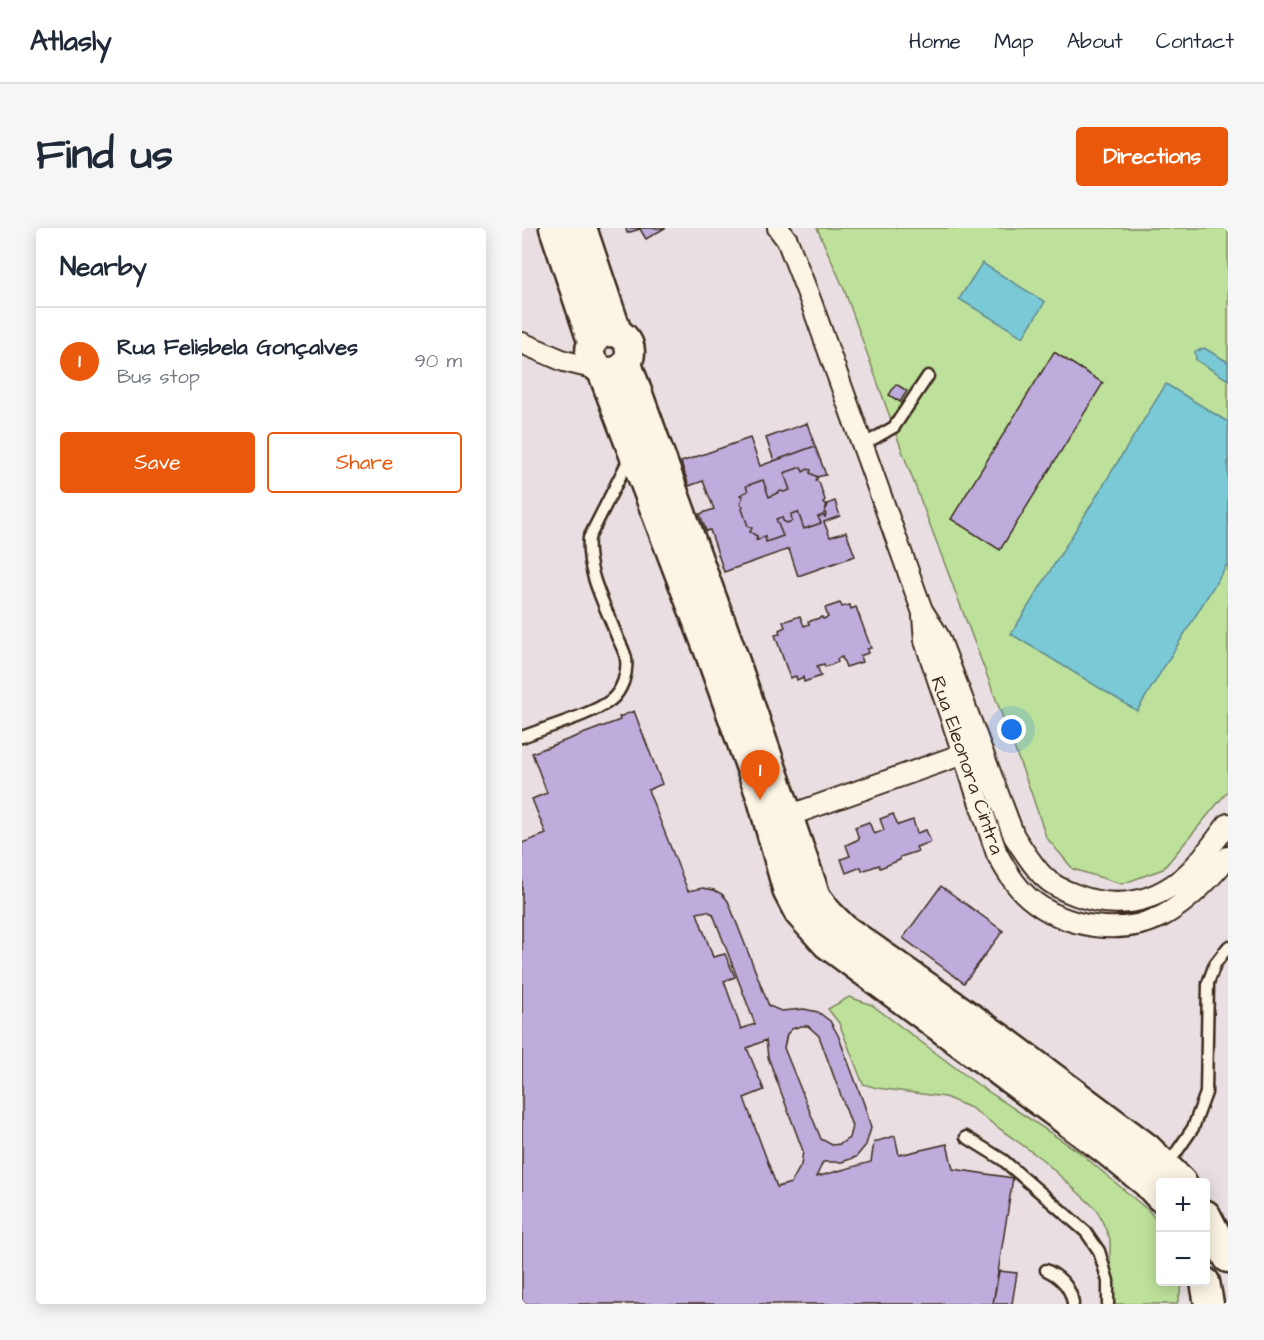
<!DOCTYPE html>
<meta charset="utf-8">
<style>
body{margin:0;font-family:"Architects Daughter",sans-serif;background:#f6f6f7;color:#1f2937}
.controls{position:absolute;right:18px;bottom:18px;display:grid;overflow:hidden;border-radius:6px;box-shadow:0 3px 15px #0003}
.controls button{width:54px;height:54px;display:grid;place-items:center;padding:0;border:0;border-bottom:2px solid #e0e1e3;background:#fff;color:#1f2937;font:30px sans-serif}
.you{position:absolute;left:490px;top:502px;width:21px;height:21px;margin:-15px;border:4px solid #fff;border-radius:50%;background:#1a73e8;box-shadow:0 0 0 9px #1a73e833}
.badge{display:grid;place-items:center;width:39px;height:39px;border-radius:50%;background:#ea580c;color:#fff;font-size:20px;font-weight:700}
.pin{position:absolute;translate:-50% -50px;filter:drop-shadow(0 2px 3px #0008)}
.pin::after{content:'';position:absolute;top:32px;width:21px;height:18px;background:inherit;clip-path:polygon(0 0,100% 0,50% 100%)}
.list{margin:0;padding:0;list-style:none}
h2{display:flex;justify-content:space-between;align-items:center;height:78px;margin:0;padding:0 24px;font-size:26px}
h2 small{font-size:20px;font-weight:400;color:#747a83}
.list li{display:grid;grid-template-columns:39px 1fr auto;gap:18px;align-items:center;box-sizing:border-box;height:108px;padding:0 24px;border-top:2px solid #e0e1e3}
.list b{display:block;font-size:22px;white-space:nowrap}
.list p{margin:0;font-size:20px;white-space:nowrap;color:#747a83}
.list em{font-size:20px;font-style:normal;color:#747a83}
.actions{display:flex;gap:12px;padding:18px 24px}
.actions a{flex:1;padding:14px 0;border:2px solid #ea580c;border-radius:6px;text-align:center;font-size:21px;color:#ea580c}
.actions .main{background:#ea580c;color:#fff}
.map{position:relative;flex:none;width:706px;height:1076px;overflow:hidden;border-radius:6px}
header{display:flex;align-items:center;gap:36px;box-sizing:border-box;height:84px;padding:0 30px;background:#fff;border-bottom:2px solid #e0e1e3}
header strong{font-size:28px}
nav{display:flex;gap:33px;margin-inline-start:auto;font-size:21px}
.intro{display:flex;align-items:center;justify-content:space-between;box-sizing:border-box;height:144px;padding:0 36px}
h1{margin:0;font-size:42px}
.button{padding:15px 27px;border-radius:6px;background:#ea580c;color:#fff;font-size:21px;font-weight:700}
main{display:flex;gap:36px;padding:0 36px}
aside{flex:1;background:#fff;border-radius:6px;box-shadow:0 3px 15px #0003}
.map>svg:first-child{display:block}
.green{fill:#bde19b;stroke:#7c865c;stroke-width:1.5}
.water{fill:#7ac9d7;stroke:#61898d;stroke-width:1.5}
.building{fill:#beacdc;stroke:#3b2a1e;stroke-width:1.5;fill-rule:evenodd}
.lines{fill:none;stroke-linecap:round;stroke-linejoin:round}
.lane-casing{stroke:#3b2a1e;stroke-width:15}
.street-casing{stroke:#3b2a1e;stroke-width:24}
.secondary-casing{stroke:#3b2a1e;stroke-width:33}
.lane{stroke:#fcf5e5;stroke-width:10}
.street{stroke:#fcf5e5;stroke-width:20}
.secondary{stroke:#fcf5e5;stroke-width:28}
.labels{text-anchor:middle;stroke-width:4.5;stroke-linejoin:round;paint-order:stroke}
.street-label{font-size:20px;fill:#3b2a1e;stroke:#fcf5e5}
</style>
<header>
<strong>Atlasly</strong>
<nav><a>Home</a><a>Map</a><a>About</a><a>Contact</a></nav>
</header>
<div class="intro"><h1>Find us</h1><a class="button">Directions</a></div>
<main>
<aside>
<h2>Nearby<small></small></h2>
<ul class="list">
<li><span class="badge">1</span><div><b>Rua Felisbela Gonçalves</b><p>Bus stop</p></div><em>90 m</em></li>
</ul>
<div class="actions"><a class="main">Save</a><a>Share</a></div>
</aside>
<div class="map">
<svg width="706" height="1076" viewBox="0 0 706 1076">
<rect width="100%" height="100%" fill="#e9dfe2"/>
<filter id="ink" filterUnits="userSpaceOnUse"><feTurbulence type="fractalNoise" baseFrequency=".0167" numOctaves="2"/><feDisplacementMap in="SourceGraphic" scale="12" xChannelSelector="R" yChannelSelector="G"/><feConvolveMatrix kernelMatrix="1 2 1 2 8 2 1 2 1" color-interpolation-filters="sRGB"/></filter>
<g filter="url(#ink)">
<!-- green -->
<path class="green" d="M295 0H706V563L641 641 600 656 551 641 524 609 509 564 382 228 322 61Z
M327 769 350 777 455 856 556 923 628 984 638 998V1054H661L655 1076H588V1011L575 982 521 932 449 880 423 869 355 860 341 856 317 795 306 781Z"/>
<!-- water -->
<path class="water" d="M460 35 523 74 501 109 437 71Z
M682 120 706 134V152L674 132 673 124Z
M644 156 706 194V335L615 483 489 406Z"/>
<!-- building -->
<path class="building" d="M104 0H143L124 11 118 1 105 5Z
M532 124 581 155 478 322 429 291Z
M374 156 385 163 378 174 367 167Z
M285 195 293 218 252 233 244 210Z
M228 210 238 238 293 218 304 247 295 249 288 245 289 242 286 241 281 244 279 239 262 245 268 262 262 264 259 263 247 269 241 252 224 258 226 263 218 267 221 268 218 276 221 278 220 281 226 298 230 300 228 304 235 308 234 312H236L243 308 244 314 261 308 254 291 260 289 261 293 265 295 270 293 269 286 276 284 282 301 299 295 296 289 301 287 303 289 304 286 302 285 305 276 313 273 318 288 302 294 308 309 324 304 333 328 276 348 267 321 202 344 188 302 184 303 178 286 192 281 181 253 167 258 159 234Z
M279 239 281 244 286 241 289 242 288 245 296 249 294 253 297 254 303 272 301 275 306 277 302 285 304 286 303 289 301 287 296 289 299 295 282 301 276 284 269 286 270 293 265 295 261 293 260 289 254 291 261 308 244 314 243 308 235 312V308L228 304 230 300 226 298 220 281 221 278 218 276 221 268 218 267 226 263 224 258 241 252 247 269 259 263 262 264 268 262 262 245Z
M318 375 320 379 328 377 329 381 334 379 349 420 345 421 346 425 338 428 340 434 324 439 320 429 315 431 316 434 303 439 302 436 295 438 299 448 282 454 281 449 275 452 274 448 268 450 253 407 258 406 257 402 263 399 261 394 278 388 282 398 287 396 286 394 300 389 301 391 306 389 303 380Z
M112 483 140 556 126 562 166 663 181 660 192 662 200 666 206 673 247 778 259 783 282 781 296 784 308 793 316 807 342 876 349 900 344 917 334 929 320 934H301L294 949 349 934 352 914 373 908 377 927 425 916 431 941 491 950 471 1076H0V615L24 606 10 571 25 565 10 525 98 492 97 489ZM185 683 191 686 233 796 219 801 202 753 213 749 203 726 191 729 175 685ZM279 798H286L297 808 330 898 327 910 318 916 310 917 299 911 262 820 265 806 270 801ZM244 812 246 829 281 923 279 937 269 955 255 959 222 870 242 862 225 820Z
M371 586 376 597 391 592 395 605 404 602 409 614 394 619 396 623 378 629V632L358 640 357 637 340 643 339 639 324 645 319 631 328 628 324 617 337 611 333 599 347 594 352 606 362 602 358 591Z
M419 658 481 703 442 755 381 710Z
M477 1043 495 1045 490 1076H471Z"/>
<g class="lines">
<!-- lane casing -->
<g class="lane-casing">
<path id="lane" d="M339 218 372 199 406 148
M0 509C22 500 72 486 89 472 100 463 106 445 104 431 103 423 97 414 94 406 82 375 64 343 67 310L109 227
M444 909 481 932 564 1004 577 1023 586 1053V1076
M645 938 671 900 684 865 686 755 693 736 706 719
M524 1042C539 1049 549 1059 551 1076"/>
</g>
<!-- street casing -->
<g class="street-casing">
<path id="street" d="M256 0 265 12 288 71 400 382 417 409 492 608C501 622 510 637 522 649 530 657 543 663 554 667 591 681 627 676 658 652 677 637 691 615 706 596
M0 115 42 133 79 142
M401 388 403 413 475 626C484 642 493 658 507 670 543 700 600 709 642 687 667 673 688 651 706 629
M266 588 441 526"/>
</g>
<!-- secondary casing -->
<g class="secondary-casing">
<path id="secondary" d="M32 0 70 113
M60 0 95 104
M68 124a20 20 0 1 1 40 0a20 20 0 1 1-40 0Z
M105 136 211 428 294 669 305 684 321 700 482 813 625 920 660 954
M80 143 187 423 240 571 266 664 277 685 305 716 584 922 625 955 638 969
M684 987 706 1030
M683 1054 687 1076"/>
</g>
<!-- lane -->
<use href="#lane" class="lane"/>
<!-- street -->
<use href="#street" class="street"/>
<!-- secondary -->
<use href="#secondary" class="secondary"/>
</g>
</g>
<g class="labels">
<!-- street labels -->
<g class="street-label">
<text transform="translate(446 537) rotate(71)" y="7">Rua Eleonora Cintra</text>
</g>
</g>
</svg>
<div class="controls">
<button>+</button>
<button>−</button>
</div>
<div class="you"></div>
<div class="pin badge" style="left:238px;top:572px">1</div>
</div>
</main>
